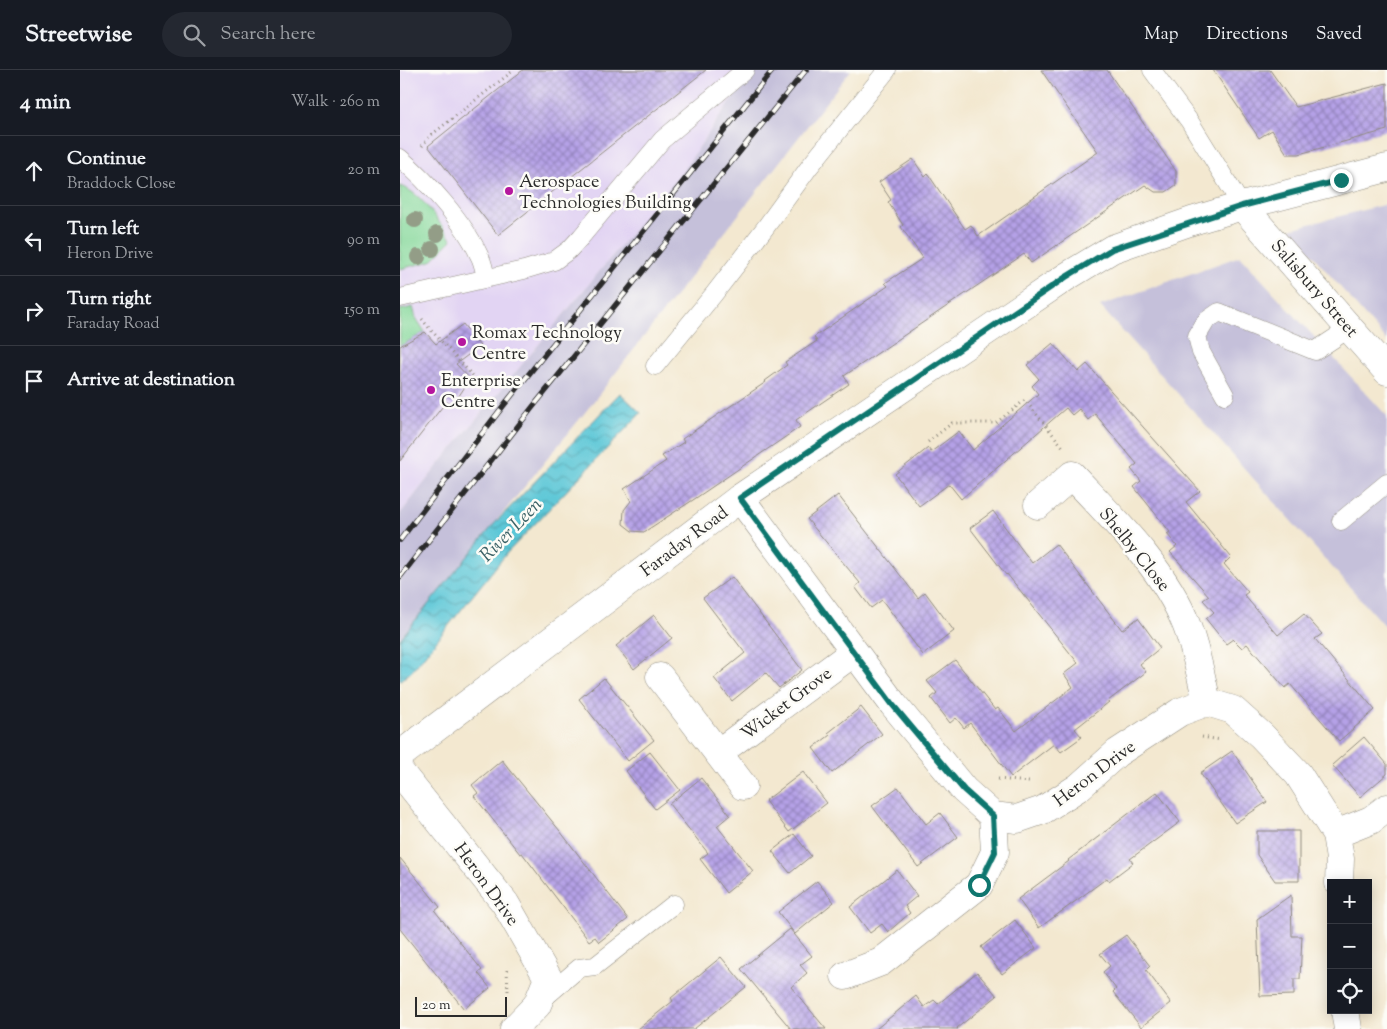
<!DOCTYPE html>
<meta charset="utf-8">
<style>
body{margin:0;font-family:"Sorts Mill Goudy",serif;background:#242831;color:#f1f3f6}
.controls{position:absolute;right:15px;bottom:15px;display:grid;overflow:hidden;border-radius:0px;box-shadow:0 2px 12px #0003}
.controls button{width:45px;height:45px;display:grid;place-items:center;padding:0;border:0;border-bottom:1px solid #363941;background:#171b24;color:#f1f3f6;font:25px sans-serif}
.scale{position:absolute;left:15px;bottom:12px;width:92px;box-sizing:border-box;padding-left:5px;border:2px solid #2b2b2b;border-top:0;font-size:14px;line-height:18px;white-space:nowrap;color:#2b2b2b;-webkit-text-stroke:4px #fdfcf7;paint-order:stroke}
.stop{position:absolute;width:15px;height:15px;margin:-11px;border:4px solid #0f766e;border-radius:50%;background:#fff}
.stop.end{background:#0f766e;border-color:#fff;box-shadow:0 1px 5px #0008}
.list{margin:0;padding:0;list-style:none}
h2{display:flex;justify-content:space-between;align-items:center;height:65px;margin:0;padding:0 20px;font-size:21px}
h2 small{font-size:16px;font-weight:400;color:#9ea1a6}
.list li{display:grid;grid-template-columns:32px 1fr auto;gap:15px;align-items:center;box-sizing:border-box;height:70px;padding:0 20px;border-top:1px solid #363941}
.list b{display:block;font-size:19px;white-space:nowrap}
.list p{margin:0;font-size:16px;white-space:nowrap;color:#9ea1a6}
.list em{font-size:16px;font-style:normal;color:#9ea1a6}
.icon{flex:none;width:28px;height:28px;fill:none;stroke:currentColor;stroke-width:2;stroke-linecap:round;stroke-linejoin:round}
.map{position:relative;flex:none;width:987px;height:959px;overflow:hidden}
header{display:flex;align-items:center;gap:30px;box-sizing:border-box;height:70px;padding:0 25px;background:#171b24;border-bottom:1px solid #363941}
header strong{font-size:24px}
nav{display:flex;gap:28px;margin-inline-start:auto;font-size:18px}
.search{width:350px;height:45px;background:#242831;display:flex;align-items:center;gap:12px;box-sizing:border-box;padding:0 18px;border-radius:28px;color:#9ea1a6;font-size:19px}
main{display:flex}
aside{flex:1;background:#171b24}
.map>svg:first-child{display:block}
.built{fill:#e2d4f3}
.industrial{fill:#c5c0da}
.grass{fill:#83d799;stroke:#578162}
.water{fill:url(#water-waves);stroke:#447981}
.building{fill:url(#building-cross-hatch)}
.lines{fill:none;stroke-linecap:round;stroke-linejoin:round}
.service-casing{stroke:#8f8a7e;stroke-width:19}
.minor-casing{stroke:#8f8a7e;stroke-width:29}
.tertiary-casing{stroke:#8f8a7e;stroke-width:29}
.path{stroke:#8f8a7e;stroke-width:3;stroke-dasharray:1 4;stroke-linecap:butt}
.service{stroke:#fff;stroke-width:18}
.minor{stroke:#fff;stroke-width:28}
.tertiary{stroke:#fff;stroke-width:28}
.rail-casing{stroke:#2b2b2b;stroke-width:5.5}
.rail{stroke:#fdfcf7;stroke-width:4;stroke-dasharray:11;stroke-linecap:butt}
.tree{fill:#939d87}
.route{stroke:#0f766e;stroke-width:6}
.poi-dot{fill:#b5179e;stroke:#fdfcf7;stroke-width:2}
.labels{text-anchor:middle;stroke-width:5;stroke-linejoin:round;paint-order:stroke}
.poi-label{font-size:18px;fill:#2b2b2b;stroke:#fdfcf7;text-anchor:start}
.street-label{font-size:18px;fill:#2b2b2b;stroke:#fdfcf7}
.water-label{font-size:19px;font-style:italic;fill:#3c6267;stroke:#fdfcf7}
</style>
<header>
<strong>Streetwise</strong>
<div class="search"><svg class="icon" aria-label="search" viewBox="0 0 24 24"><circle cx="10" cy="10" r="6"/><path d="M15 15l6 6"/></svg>Search here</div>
<nav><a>Map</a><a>Directions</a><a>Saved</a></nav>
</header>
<main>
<aside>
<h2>4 min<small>Walk · 260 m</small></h2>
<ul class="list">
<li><svg class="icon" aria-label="ahead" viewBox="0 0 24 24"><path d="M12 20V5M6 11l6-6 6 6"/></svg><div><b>Continue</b><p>Braddock Close</p></div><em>20 m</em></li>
<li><svg class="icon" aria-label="left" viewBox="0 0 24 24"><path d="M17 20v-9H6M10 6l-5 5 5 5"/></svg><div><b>Turn left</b><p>Heron Drive</p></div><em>90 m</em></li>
<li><svg class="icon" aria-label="right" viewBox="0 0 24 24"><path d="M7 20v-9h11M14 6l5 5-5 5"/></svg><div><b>Turn right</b><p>Faraday Road</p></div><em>150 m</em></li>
<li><svg class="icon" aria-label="arrive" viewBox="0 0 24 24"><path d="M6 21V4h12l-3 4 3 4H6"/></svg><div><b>Arrive at destination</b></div></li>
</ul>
</aside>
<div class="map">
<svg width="987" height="959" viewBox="0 0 987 959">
<defs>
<pattern id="water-waves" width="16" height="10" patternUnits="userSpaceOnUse" patternTransform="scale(1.25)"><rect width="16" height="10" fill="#5dc7d7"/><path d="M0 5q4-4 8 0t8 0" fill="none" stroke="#4da2af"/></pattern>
<pattern id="building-cross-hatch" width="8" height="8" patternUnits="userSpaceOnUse" patternTransform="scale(1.25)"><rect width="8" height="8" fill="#b5a1e7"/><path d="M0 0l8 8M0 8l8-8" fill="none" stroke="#9383bb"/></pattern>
</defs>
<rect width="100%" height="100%" fill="#fdfcf7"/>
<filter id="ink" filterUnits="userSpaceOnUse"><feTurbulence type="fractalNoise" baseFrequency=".02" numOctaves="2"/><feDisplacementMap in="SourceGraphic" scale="10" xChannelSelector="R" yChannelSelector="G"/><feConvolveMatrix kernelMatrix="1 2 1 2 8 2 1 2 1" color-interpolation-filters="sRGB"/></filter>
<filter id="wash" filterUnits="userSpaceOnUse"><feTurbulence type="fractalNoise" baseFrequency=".0096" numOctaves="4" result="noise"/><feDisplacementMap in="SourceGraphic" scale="20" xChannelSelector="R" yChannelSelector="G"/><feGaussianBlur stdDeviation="1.12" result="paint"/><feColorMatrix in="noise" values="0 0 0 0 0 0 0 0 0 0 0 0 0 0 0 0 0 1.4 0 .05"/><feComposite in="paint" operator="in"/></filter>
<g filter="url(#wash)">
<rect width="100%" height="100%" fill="#f3e8d0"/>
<!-- built -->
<path class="built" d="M0 0H354L339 18 283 101 36 398 0 444Z"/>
<!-- industrial -->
<path class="industrial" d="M354 0H451L183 345 0 569V444L36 398 283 101 339 18Z
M987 134V271L890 159Z
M840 186 987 346V559L700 236Z"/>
<!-- grass -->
<path class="grass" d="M0 116C24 124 37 151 52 170L31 191 0 199Z
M13 237 16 248 25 262 0 276V240Z"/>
<!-- water -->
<path class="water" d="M220 323 241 343 107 483 12 601 0 611V569L95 453Z"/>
<g id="blocks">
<!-- building -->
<path class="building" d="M123 0H306L98 165 28 76Z
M641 0H707L776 101V115L766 122H755L745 115 631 193 624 184 444 306 449 314 396 350 400 357 293 430 244 462 232 461 223 454 224 440 231 431 224 419 266 391 262 386 284 372 282 369 366 312 365 311 387 295 385 292 417 271 414 267 488 216 485 213 523 188 501 157 503 155 488 132 491 130 479 112 513 89 525 107 528 104 565 159 571 155 578 166 698 82Z
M813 0H870L896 37 987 13V60L899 84H887L872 60 859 68Z
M63 254 80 276 56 294 70 309 53 335 46 332 0 391V276L25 262 36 274Z
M653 273 678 302 687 294 800 421 786 432 831 487 824 494 848 522 844 525 878 565 904 544 922 564 915 569 975 640 939 671 890 614 885 618 847 574 842 578 833 569 826 574 806 549 814 542 803 530 809 526 770 482 777 476 767 464 770 462 734 417 741 411 731 399 737 394 695 344 688 350 679 339 672 345 666 338 561 429 549 414 519 436 495 404 528 378 531 382 559 361 573 380 638 324 632 316 639 309 627 295Z
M438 425 518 528 525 522 554 561 523 585 482 530 471 538 455 517 460 513 407 449Z
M593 441 632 493 656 474 722 560 738 548 760 578 740 594 746 602 708 631 709 632 675 659 682 667 661 682 654 674 611 707 570 653 564 658 556 648 550 653 531 628 537 623 527 611 555 590 595 640 598 638 616 661 673 617 664 604 678 593 607 504 606 505 570 458Z
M332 507 402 600 379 618 366 603 332 631 314 608 345 583 303 528Z
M254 545 272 568 234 599 216 576Z
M204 608 254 670 228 691 179 629Z
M461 637 482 664 432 703 413 678 430 665 428 663Z
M964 667 987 694V704L960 727 932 695Z
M832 681 867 732 835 753 800 703Z
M250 682 280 720 255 739 226 701Z
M102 690 160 761 228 849 199 872 195 867 189 871 122 783 120 784 74 726 78 723 72 715Z
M403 702 427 733 389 762 365 731Z
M301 708 330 745 317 756 353 801 326 823 300 789 308 783 269 734Z
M498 717 526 754 540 743 558 767 518 797 472 736Z
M757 722 780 752 730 789 733 793 709 811 707 808 639 858 618 829 669 791 668 790Z
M857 761H899V811H875L857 785Z
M394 764 411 786 390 803 372 781Z
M0 788 40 837 35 841 82 900 78 903 90 918 64 939 0 859Z
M497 800 517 826 505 836 510 843 488 862 482 854 470 863 450 837Z
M417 811 434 832 395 864 378 842Z
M891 825 892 866H902L900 909H894V925L860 926 857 849Z
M615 850 636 878 602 904 581 877Z
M390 859 412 886 400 895 407 903 391 917 426 959H391L341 899Z
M726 865 750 896 746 900 771 933 741 957 713 922 716 919 703 902 710 896 700 884Z
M321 887 346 917 294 959H238L273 931 271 928Z
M577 902 597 926 557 958 558 959H476L516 926 524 937 534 930 538 934Z"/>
</g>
</g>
<g filter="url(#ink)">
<use href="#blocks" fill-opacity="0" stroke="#8f8a7e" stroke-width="1"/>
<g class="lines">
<!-- service casing -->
<g class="service-casing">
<path id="service" d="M752 0 790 52 842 136
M0 88C27 111 64 152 79 185 83 192 84 200 86 207
M0 228 124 200 154 191 169 180 181 167 262 70 345 0
M255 296 314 224 365 158 410 96 487 0
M825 325 801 282 797 266 806 251 819 242 915 281 950 258
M941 451 987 413
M143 929 179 898 195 896 274 834"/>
</g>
<!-- minor casing -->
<g class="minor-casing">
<path id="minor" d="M842 136 987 301
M340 428 493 634 564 720 593 746 617 749 643 740 679 717 717 683 780 642 807 632 833 640 862 666 898 704 936 764 940 789 939 813
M638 435 672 405C713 449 764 498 786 554 796 579 801 607 807 632
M260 607 343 716
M318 683 454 582
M0 702 105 833 148 908 137 935 114 959
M936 764 971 750 987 738
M445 906 481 892 579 815 595 782 593 746
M945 940 948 959"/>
</g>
<!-- tertiary casing -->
<g class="tertiary-casing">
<path id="tertiary" d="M0 685 340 428 666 207 712 179 792 151 842 136 987 98"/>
</g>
<!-- path -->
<path class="path" d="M22 76 30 66 114 0
M22 249 29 258 74 307
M528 372 552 353H596L625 330 663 377
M802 667 821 670
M598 709 629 712
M107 900 108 921"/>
<!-- service -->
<use href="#service" class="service"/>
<!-- minor -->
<use href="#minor" class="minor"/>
<!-- tertiary -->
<use href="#tertiary" class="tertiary"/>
<!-- rail casing -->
<g class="rail-casing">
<path id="rail" d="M0 470 104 335 373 0
M0 507 132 338 406 0"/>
</g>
<!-- rail -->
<use href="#rail" class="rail"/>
</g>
<!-- trees -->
<g class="tree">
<circle cx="15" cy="150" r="8"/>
<circle cx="37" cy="164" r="8"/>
<circle cx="32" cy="179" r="8"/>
<circle cx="18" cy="187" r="8"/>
</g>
</g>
<g class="lines" filter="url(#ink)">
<!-- route -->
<path class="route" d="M579 815 595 782 593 746 564 720 492 634 340 428 666 207 712 179 842 136 941 110"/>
</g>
<!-- markers -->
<g class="poi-dot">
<circle cx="109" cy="121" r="5"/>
<circle cx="62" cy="272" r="5"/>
<circle cx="31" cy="320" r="5"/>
</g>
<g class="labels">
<!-- poi labels -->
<g class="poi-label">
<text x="119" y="117">Aerospace<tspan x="119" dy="21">Technologies Building</tspan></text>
<text x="72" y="268">Romax Technology<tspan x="72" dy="21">Centre</tspan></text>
<text x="41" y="316">Enterprise<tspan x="41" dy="21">Centre</tspan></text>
</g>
<!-- street labels -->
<g class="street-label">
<text transform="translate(915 218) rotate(49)" y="6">Salisbury Street</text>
<text transform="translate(284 471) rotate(-37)" y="6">Faraday Road</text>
<text transform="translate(735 479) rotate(51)" y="6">Shelby Close</text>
<text transform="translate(386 633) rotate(-37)" y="6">Wicket Grove</text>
<text transform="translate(694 703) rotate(-37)" y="6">Heron Drive</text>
<text transform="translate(87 814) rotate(54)" y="6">Heron Drive</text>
</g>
<!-- water labels -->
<g class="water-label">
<text transform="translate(110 459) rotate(-46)" y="7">River Leen</text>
</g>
</g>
</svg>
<div class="controls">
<button>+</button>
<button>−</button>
<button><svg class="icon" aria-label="locate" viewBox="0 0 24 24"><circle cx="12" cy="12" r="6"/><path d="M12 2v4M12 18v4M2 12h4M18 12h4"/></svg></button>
</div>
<div class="scale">20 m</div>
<div class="stop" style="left:579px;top:815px"></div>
<div class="stop end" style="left:941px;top:110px"></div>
</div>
</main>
